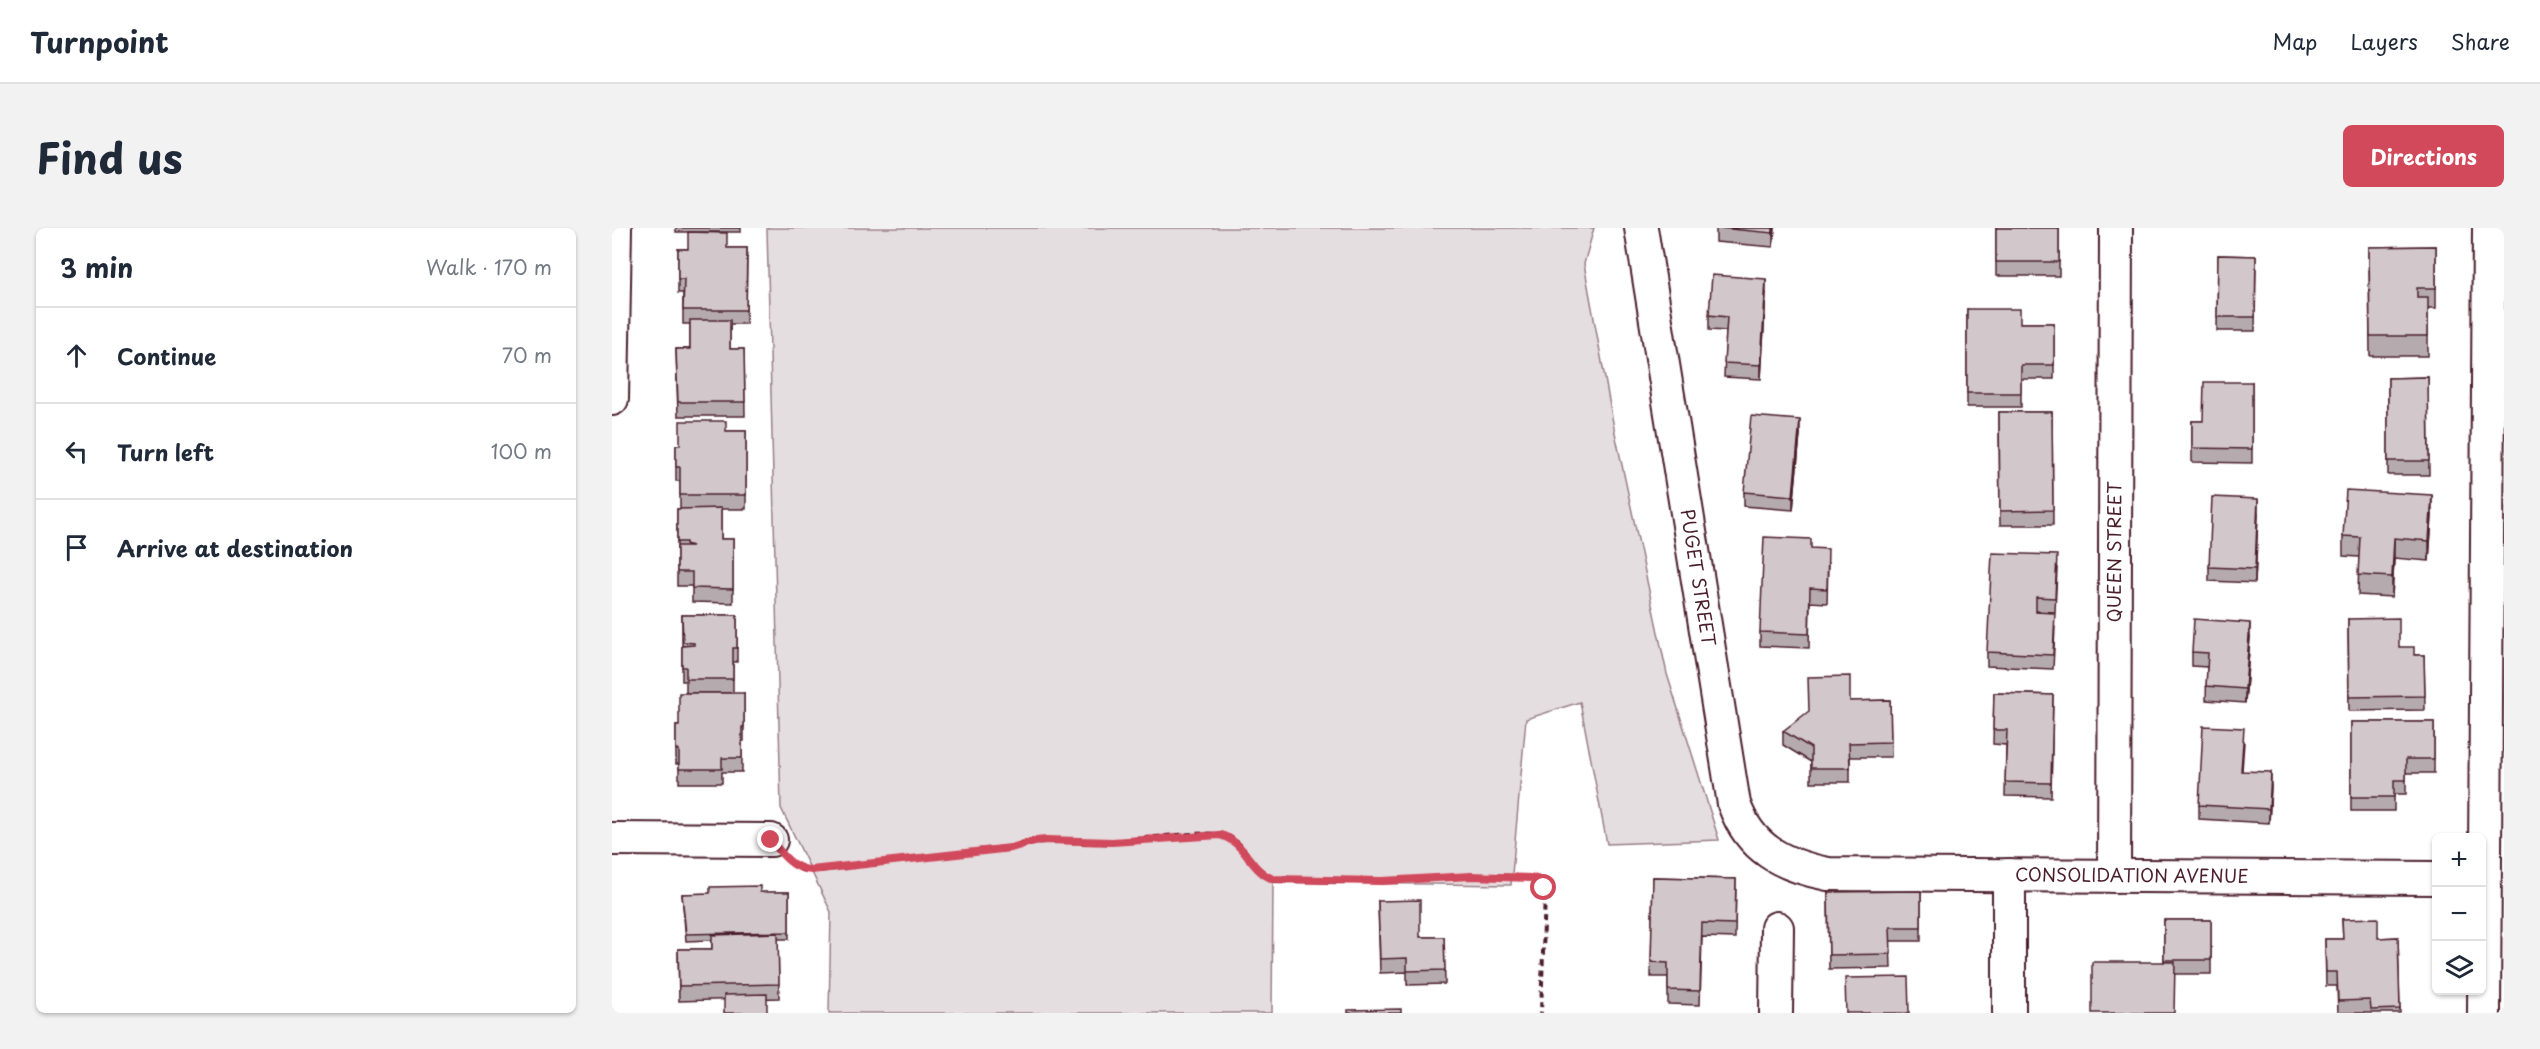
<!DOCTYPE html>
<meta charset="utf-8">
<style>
body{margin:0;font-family:"Playpen Sans",sans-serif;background:#f2f2f3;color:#1f2937}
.controls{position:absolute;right:18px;bottom:18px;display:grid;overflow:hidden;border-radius:9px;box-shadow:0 2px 4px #0004}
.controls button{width:54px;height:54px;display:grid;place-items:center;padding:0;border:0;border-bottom:2px solid #e0e1e3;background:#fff;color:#1f2937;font:30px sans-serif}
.stop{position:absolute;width:18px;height:18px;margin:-14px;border:4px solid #d1495b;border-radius:50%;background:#fff}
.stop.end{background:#d1495b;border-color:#fff;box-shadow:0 2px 6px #0008}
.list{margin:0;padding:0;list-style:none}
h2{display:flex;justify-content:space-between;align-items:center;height:78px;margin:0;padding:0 24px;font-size:26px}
h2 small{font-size:20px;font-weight:400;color:#747a83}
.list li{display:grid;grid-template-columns:39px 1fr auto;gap:18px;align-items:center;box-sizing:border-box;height:96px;padding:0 24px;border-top:2px solid #e0e1e3}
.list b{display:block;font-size:22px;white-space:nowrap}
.list em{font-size:20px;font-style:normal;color:#747a83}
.icon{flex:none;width:33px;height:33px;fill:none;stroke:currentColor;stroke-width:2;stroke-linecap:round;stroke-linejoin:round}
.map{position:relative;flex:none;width:1892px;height:785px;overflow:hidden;border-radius:9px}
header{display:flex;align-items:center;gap:36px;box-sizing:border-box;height:84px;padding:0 30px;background:#fff;border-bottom:2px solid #e0e1e3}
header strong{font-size:28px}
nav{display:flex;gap:33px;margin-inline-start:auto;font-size:21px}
.intro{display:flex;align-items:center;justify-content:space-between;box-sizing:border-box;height:144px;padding:0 36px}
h1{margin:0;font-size:42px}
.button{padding:15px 27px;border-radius:9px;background:#d1495b;color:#fff;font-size:21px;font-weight:700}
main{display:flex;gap:36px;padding:0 36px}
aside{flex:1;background:#fff;border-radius:9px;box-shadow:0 2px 4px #0004}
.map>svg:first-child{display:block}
.green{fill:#e5dee0;stroke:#987e86;stroke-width:1.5}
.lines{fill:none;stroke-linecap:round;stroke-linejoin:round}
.minor-casing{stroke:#4a1f2b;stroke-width:36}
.path{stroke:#4a1f2b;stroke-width:4;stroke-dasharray:6 4.5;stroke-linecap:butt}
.minor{stroke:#fff;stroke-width:32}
.wall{fill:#b5abaf;stroke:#4a1f2b;stroke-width:1.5}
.shaded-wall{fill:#938b8e;stroke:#4a1f2b;stroke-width:1.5}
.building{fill:#d2c7cb;stroke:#4a1f2b;stroke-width:1.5}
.route{stroke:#d1495b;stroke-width:8}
.labels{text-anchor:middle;stroke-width:4.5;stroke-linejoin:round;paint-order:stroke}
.street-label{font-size:18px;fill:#4a1f2b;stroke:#fff}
</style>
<header>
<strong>Turnpoint</strong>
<nav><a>Map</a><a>Layers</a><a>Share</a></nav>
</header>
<div class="intro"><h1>Find us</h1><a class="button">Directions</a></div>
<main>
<aside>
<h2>3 min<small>Walk · 170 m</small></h2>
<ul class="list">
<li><svg class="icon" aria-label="ahead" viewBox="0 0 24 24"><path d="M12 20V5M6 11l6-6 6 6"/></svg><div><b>Continue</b></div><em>70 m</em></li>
<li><svg class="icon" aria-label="left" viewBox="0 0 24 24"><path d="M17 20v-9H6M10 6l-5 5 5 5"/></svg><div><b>Turn left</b></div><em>100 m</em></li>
<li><svg class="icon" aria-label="arrive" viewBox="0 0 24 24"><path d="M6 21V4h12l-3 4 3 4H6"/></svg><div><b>Arrive at destination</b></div></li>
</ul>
</aside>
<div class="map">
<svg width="1892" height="785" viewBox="0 0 1892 785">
<rect width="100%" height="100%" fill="#fff"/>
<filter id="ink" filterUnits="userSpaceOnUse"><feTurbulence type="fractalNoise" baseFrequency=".0167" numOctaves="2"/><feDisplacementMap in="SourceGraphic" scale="12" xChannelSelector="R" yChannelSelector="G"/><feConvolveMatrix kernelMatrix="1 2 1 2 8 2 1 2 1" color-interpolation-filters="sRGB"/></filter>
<g filter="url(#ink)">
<!-- green -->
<path class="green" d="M155 0H982L972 36 1002 200 1055 446 1107 612 995 616 968 474 914 491 899 657 661 654 660 785H217L219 684 169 580Z"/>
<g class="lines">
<!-- minor casing -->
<g class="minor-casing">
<g id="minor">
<path id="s1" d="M1029 0 1122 576C1138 621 1170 637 1216 646L1824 650"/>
<path d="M0 171 3 0"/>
<path d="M0 611 159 612"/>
<path d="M1397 647V785"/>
<path id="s2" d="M1502 648 1504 0"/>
<path d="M1164 785 1165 700"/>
<path d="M1872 785 1877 0"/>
</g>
</g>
<!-- path -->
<path class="path" d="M179 635 190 642H211L399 619C437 608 462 616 500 614 526 612 592 601 614 608 635 615 640 644 661 651 697 652 734 654 771 653 800 652 911 641 929 655L933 664 929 785"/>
<!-- minor -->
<use href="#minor" class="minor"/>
</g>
<!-- wall -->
<path class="wall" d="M64 0H129V4H64Z
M1104 0H1163L1161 19 1104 14Z
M1384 0H1447V48H1384Z
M1824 18V80H1816V128H1758L1757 19Z
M115 20H135L134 96H118V121H132L133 188H66L64 121H78V96H71V65H66V21Z
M1606 27 1644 28 1643 103H1605Z
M1154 65 1149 151 1112 149 1114 103 1097 102V87Z
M1355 81 1408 95H1442V151H1409V179H1355Z
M1816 149 1817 247H1776V150Z
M1640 154V235L1580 234V193H1591Z
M1387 184H1440L1441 297H1388Z
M114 203H134V281H109V311H121V375L80 374V358H65V281H68V253H64V217H68Z
M1188 206 1181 282 1132 278V264Z
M1646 286 1643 355 1597 353V339Z
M1820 287 1817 333 1782 330 1780 369 1746 367 1747 329 1731 328V308Z
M1199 320 1216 335 1215 375 1198 374 1197 420 1148 418V404Z
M1445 341 1443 384 1424 383 1443 399 1441 441 1375 438V424Z
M70 387H125V434H121V465H74V453H70Z
M1736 391 1802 427H1812L1813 482 1737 483Z
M1638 409 1633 475 1594 472 1595 439 1580 438V424Z
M132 465V513H130V544H110V555H67V536H64V498H67Z
M1382 465 1441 467 1439 569 1393 568 1394 517 1381 516Z
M1278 472 1279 529H1238V554H1199V534L1171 517V503L1238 473Z
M1739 494H1822V545H1794V566H1782V583H1739Z
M1632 514 1630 543 1659 558 1657 595 1587 591V577Z
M1041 649 1124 651 1123 710 1090 709 1088 777 1056 776V749H1039Z
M1309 663V713H1278L1279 740 1217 741 1216 664Z
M177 664V711H166L167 770 67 773 66 721H100V712L74 713 70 666Z
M766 673 808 709H832L833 756 795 757V744L768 745Z
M1730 691 1766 710 1786 709 1788 785H1726L1725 758H1714L1713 711H1731Z
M1552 692H1599V746H1563L1552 734Z"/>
<!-- shaded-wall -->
<path class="shaded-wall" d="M1161 0H1163L1161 19Z
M1154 51V65L1149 151V137Z
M1188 192V206L1181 282V268Z
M1820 267V287L1817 333V313Z
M1646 271V286L1643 355V341Z
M1782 310V330L1780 369V349Z
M1638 395V409L1633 475V461Z
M1659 544V558L1657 595V581Z"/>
<!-- building -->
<path class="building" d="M1107 0H1161V5Z
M1384 0H1447V34H1384Z
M76 4 115 5V20H135L134 82H71L72 51H66V21H76Z
M1824 18V60H1805V69H1816V108H1758L1757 19Z
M1606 27 1644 28 1643 89H1605Z
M1100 47 1154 51 1149 137 1112 135 1115 89 1097 87Z
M1355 81H1408V95H1442V137H1409V165H1355Z
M78 92H118V121H132L133 174H66L64 121H78Z
M1816 149 1817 233H1776V150Z
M1592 154H1640V221L1580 220V193H1591Z
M1387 184H1440L1441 282 1388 283Z
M1139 188 1188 192 1181 268 1132 264Z
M68 193H114V203H134V267H68V239H64V217H68Z
M1734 262 1820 267 1817 313 1782 310 1780 349 1746 347 1748 309 1731 308Z
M1600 269 1646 271 1643 341 1597 339Z
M109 280V311H121V361L80 360V344H65V318H80L74 316V314H65V281Z
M1152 309 1199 311V320L1216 321 1215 361 1198 360 1197 406 1148 404Z
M1380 325 1445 327 1443 370 1424 369V384L1443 385 1441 427 1375 424Z
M70 387H125V420H121V451H74V439H70V418L82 417V415L71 414Z
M1787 390V419H1802V427H1812L1813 468 1737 469 1736 391Z
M1582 391 1638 395 1633 461 1594 458 1596 425 1580 424Z
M1238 448V473L1278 472 1279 514 1237 515 1238 540H1199V520L1171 503 1197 483 1196 449Z
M67 465H132V499H130V530H110V541H67V522H64V498H67Z
M1382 465 1441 467 1439 555 1393 554 1395 502H1381Z
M1739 494H1822V531H1794V552H1782V569H1739Z
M1591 498 1632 500 1629 543 1659 544 1657 581 1587 577Z
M1041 649 1124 651 1123 696 1090 695 1088 763 1056 762V735L1039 734Z
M148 658V664H177V704L74 706 70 666 98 665V659Z
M1309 663V699H1278L1279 726 1217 727 1216 664Z
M808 672V709H832L833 742 795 743V730L768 731 766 673Z
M1766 690V710L1786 709 1788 781 1759 782 1758 772 1726 773 1725 744H1714L1713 711H1731L1730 691Z
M1552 692H1599V732H1552Z
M166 705 167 756 67 758 66 721H100V707Z
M1480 734H1563L1562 785H1480Z
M1296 749 1297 785H1234L1233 750Z
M155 766V785H112V767Z
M789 781V785H736V782Z"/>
</g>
<g class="lines" filter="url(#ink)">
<!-- route -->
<path class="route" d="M159 612C170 626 180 641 199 642L399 620 422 613 435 612 500 614 608 607C633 613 638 643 661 651L770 653 859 648 919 650 925 651 932 660"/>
</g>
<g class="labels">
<!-- street labels -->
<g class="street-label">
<text dy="6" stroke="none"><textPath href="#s2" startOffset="324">QUEEN STREET</textPath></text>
<text dy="6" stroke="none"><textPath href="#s1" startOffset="354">PUGET STREET</textPath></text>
<text dy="6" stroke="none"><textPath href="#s1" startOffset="1011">CONSOLIDATION AVENUE</textPath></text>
</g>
</g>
</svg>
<div class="controls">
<button>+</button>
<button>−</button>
<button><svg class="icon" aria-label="layers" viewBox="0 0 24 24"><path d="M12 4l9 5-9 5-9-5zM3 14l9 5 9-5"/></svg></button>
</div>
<div class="stop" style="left:932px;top:660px"></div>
<div class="stop end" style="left:159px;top:612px"></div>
</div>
</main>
